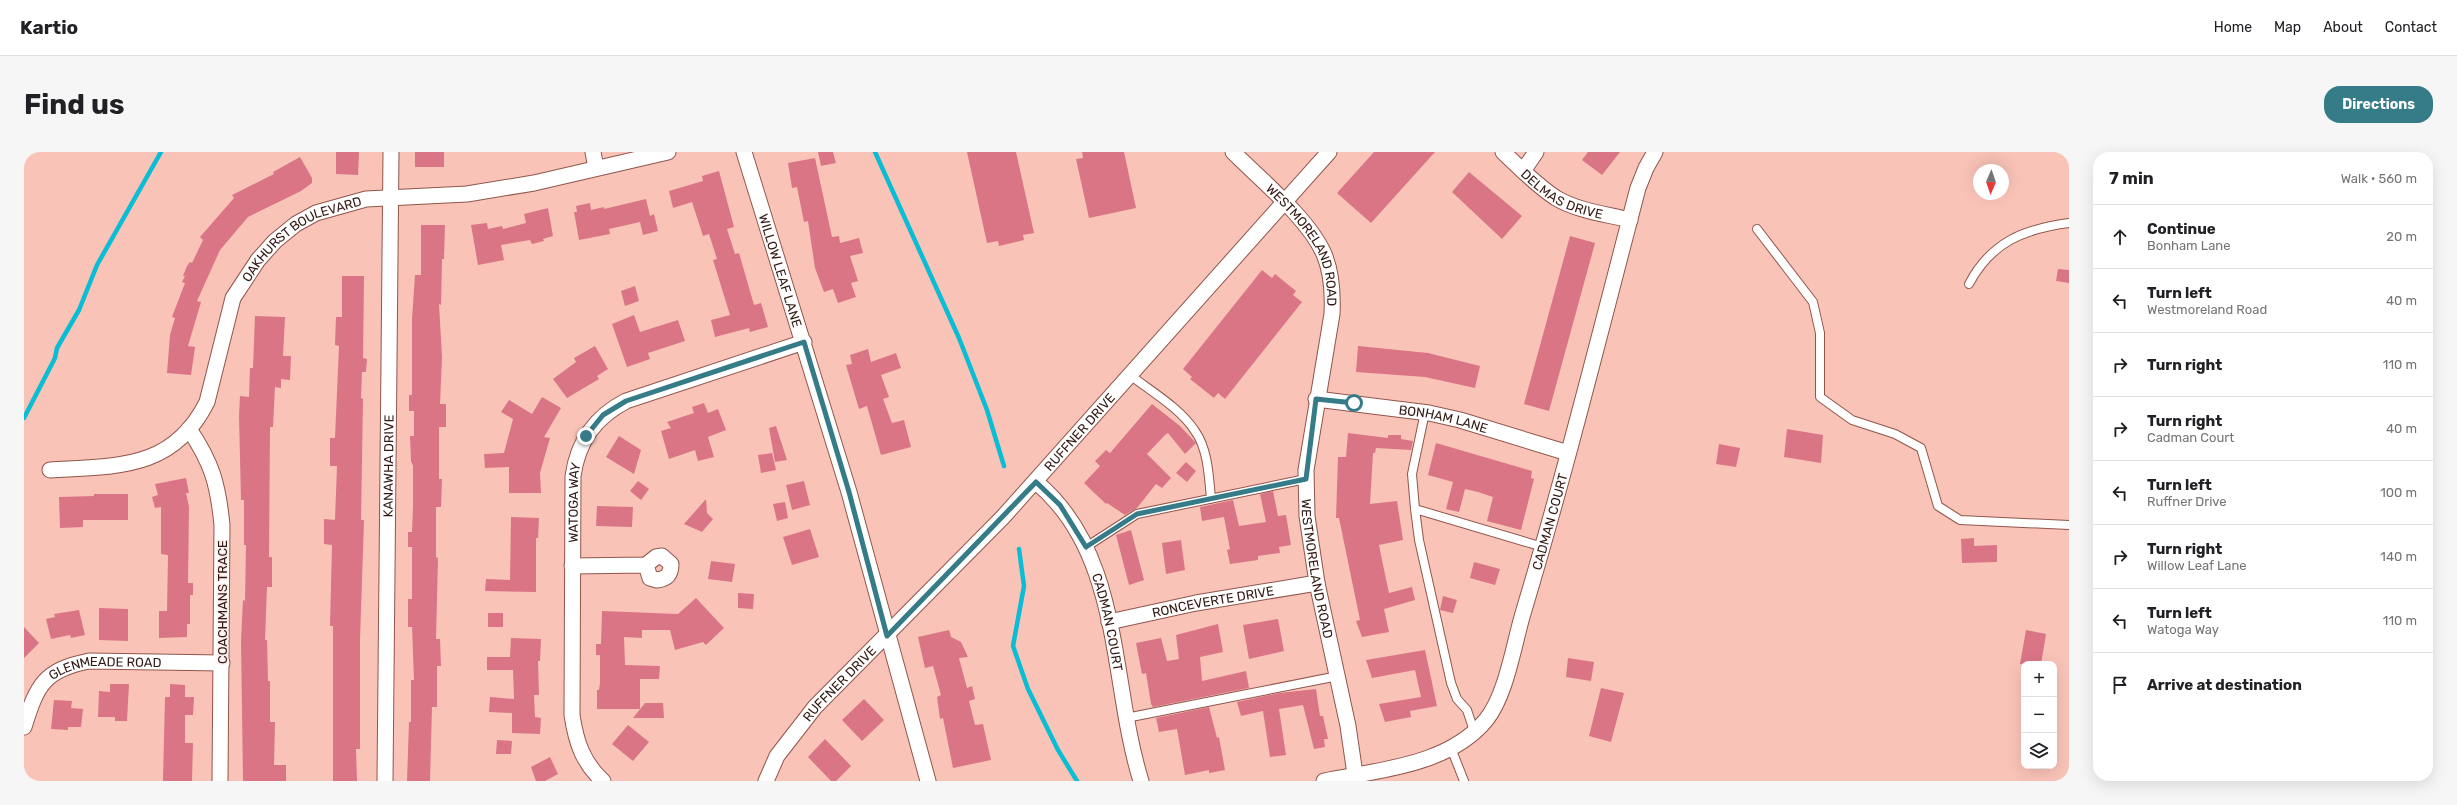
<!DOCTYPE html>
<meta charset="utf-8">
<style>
body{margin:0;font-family:Rubik,sans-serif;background:#f6f6f6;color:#202124}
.controls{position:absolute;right:12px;bottom:12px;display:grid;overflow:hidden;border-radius:8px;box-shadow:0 4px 16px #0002}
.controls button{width:36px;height:36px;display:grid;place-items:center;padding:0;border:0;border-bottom:1px solid #e0e0e0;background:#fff;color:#202124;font:20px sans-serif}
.compass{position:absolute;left:1949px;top:12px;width:36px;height:36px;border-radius:50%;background:#fff;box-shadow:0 4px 16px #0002;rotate:182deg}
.stop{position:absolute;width:12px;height:12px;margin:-9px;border:3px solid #357b88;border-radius:50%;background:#fff}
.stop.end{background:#357b88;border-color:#fff;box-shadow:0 1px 4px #0008}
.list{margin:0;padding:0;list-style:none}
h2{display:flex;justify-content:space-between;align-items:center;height:52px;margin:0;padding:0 16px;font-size:17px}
h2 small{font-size:13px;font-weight:400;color:#757577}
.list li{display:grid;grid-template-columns:26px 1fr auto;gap:12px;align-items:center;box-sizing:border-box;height:64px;padding:0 16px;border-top:1px solid #e0e0e0}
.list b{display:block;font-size:15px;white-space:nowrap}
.list p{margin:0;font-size:13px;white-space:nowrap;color:#757577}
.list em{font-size:13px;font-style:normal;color:#757577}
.icon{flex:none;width:22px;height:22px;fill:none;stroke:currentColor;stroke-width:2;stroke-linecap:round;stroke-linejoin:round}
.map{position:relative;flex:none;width:2045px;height:629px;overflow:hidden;border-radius:16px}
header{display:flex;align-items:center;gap:24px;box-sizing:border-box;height:56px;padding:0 20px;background:#fff;border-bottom:1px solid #e0e0e0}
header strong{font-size:19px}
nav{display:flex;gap:22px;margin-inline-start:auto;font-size:14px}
.intro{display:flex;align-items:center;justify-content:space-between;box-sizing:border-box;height:96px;padding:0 24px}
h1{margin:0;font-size:28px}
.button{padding:10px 18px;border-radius:16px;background:#357b88;color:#fff;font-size:14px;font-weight:700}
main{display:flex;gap:24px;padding:0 24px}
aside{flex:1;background:#fff;border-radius:16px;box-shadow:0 4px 16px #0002}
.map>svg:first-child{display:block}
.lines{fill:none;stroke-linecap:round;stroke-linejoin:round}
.stream{stroke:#09bdd4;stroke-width:4.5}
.building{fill:#da7586}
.service-casing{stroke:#91564b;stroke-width:10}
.minor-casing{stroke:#91564b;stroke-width:17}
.service{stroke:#fff;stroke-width:8}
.minor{stroke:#fff;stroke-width:15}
.route{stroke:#357b88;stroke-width:5}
.labels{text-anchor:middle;stroke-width:3;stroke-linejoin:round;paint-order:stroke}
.street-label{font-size:13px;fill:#321914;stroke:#feefec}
</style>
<header>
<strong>Kartio</strong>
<nav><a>Home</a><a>Map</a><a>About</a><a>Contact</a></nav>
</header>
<div class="intro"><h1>Find us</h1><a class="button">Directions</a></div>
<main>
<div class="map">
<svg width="2045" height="629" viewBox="0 0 2045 629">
<rect width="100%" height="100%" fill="#fac3b8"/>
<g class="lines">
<!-- stream -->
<path class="stream" d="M851 0 935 186 963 258 980 314
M0 266 31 206 33 196 55 158 73 113 137 0
M995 397 1000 434 989 494 1004 537 1034 598 1053 629"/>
</g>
<!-- building -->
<path class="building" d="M312 0H335L334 23 312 22Z
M391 0H420V15H391Z
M794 0H809L812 11 797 14Z
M943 0H992L1010 81 999 83 1000 88 975 94 974 89 963 91Z
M1058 0H1100L1112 56 1065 66 1052 7 1059 6Z
M1350 0H1411L1347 71 1313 41Z
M1564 0H1596L1578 23 1558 8Z
M276 5 288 26V31L277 39 224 65 196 98 173 149 177 150 164 194 171 195 167 223 143 221 146 183 151 166 148 165 161 131 158 130 161 124H159L163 114 166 110 168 111 179 88 176 85 210 46 208 43 250 22 249 20Z
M791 6 808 85 815 84 816 91 835 86 839 101 826 104 834 129 827 131 832 145 814 151 809 137 800 140 791 116 784 69 780 70 773 35 768 36 764 11Z
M695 19 710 75 703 77 711 102 715 101 730 153 737 151 744 175 726 180 725 176 691 185 687 168 706 163 689 108 693 107 685 82 679 84 668 50 649 56 645 39 679 29 678 24Z
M1445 20 1498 64 1478 87 1428 40Z
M622 47 626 64 630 62 634 79 619 83 616 70 585 77 586 82 555 88 550 60H553L552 54 566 51 567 58 580 55V57Z
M524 56 529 84 519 87 520 89 508 92 506 88 477 93 480 108 454 113 447 73 463 71 464 77 478 74 479 77 502 71 500 62Z
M397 73H421L420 107H418L417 153 415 152 418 205 416 252H422V275H415V327H418L417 355H412V405L414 406 412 487H416L417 514H413V555H408L406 629H383L385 570H387V528H390L388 475H384V447H388V395H384V380H388L389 354V314L387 309 386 284H390V259H385V243H388V167L391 123H397Z
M1546 84 1571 91 1525 259 1500 252Z
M2034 117 2045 118V131L2032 129Z
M1238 118 1248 126 1251 122 1272 139 1269 143 1278 150 1201 247 1194 241 1190 246 1166 227 1168 225 1159 217Z
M318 124H340L339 206 343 207 342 220H338L337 246 339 247 337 368H340L336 488V597H332L333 629H309V474H306L308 393 300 392V367L311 368 313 314H306V286H311L315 194 311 193 312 165H318Z
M611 134 615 149 601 154 597 139Z
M610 163 616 180 654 168 661 189 624 201 626 207 603 215 588 172Z
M231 164 261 165 259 204H267L266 228 257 227V236L251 235 249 275H246L245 405H248V435H243L241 488H243L244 529H246V570H251L250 613H262V629H219L217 489 219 448 221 449 222 393H220V348H217L215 264 216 244 225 245 226 216H229Z
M571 194 584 217 573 224 575 227 543 246 529 227 552 210 550 206Z
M1334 194 1404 201 1456 214 1451 236 1401 225 1332 220Z
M844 197 847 210 872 201 877 216 857 223 865 245 859 247 868 271 880 268 887 295 857 303 843 254 835 257 822 213 828 212 826 203Z
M518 245 537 256 520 285 526 286 516 321 517 341H485V315L461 316 460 302 480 301 489 267 477 260 485 248 508 262Z
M680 251 684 261 694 257 702 278 684 285 690 305 674 309 671 298 645 307 637 279 647 276 643 270 670 261 668 255Z
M1128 252 1156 274 1172 291 1161 302 1144 281 1141 283 1123 302 1147 326 1138 336 1132 332 1113 356 1101 363 1083 351 1082 352 1060 331 1076 314 1071 309 1082 298 1086 301Z
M752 274 763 308 751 310 745 276Z
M1763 277 1799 283 1797 311 1760 305Z
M1324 281 1364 286V283H1377V287L1389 289 1387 298 1352 296 1351 301H1349L1346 352 1373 349 1379 388 1355 393 1359 413 1365 441 1388 435 1391 448 1360 457 1365 480 1338 485 1332 469 1336 468 1315 366H1312L1314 305H1322Z
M595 284 617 298 610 322 582 305Z
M1412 291 1508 319 1507 326 1510 327 1497 378 1463 369 1469 345 1454 340 1441 337 1435 360 1422 357 1429 330 1404 323Z
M1695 292 1716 296 1712 315 1692 312Z
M748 301 752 318 737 321 734 303Z
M1162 310 1172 319 1163 330 1152 321Z
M162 326 165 341H162L165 355 164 431H169V443H166V472H163V485L135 486V459H143L144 403 137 402V355L131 356 128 345 134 343 131 332Z
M614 329 625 337 617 348 606 339Z
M780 329 786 353 768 358 762 333Z
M1249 339 1254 364 1262 363 1267 393 1255 395 1256 401 1234 404V408L1206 412 1203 398 1206 397 1200 365 1178 369 1176 355 1209 348 1215 374 1242 370 1236 342Z
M70 342H104V368H59V375L36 376 35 345 70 344Z
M682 347 683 361 689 367 678 380 660 372Z
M761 350 764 366 753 369 749 352Z
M573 354 609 355 608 375 572 374Z
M487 365 515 366 514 386H512V440L461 439 462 427 486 428Z
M786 377 795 405 768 413 759 385Z
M1107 378 1120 428 1105 433 1092 383Z
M1950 386V394L1973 393V410L1938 411 1937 387Z
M1157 388 1161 418 1142 422 1138 391Z
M687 409 711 412 708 430 684 427Z
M1450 410 1476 417 1471 433 1446 426Z
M714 441 730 442 729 457 714 456Z
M1419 444 1433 448 1429 461 1416 458Z
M672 446 700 476 682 493 679 490 651 498 646 478H618V486L600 485 601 513 636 514 635 527H616V557H573V538H575L576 531V503H572V492H577L578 459 654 462Z
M75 456 104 457V489L75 488Z
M55 458 61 483 47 486 46 483 27 487 22 467 31 465 30 462Z
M464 461H479V475H464Z
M1254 467 1260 499 1225 507 1219 473Z
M1194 472 1199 500 1176 505 1178 529 1222 519 1225 536 1129 555 1127 552 1122 521 1118 522 1112 491 1137 486 1143 509 1155 507 1152 483Z
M0 475 15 491 0 506Z
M925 478 927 485 937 490 944 505 935 506 943 536 948 534 951 547 945 549 951 573 959 572 967 608 929 616 919 566 916 567 913 545 917 543 909 514 901 516 894 485Z
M2002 478 2022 482 2017 512H1996Z
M487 486 517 487 516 509H514L515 543H510L511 565 517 566 516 582 488 581V561L465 560 466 545 490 547 489 518H463V505H486Z
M1401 498 1413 554 1386 559 1387 565 1361 570 1355 552 1397 545 1391 518 1348 526 1342 508Z
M1544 506 1570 510 1567 529 1542 525Z
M86 532H105L103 569H91V565H74L75 539 86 540Z
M146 532 161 533V545H170L169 563H161V591H169L168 629H139L141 545H146Z
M1577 536 1600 541 1587 590 1565 584Z
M1292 537 1296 564H1299L1304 587H1300L1301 595 1290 597 1279 553 1255 557 1262 603 1246 605 1239 559 1217 564 1213 550 1255 541Z
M840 547 860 568 838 589 818 568Z
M30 548 48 549 47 556 59 557 57 575H44V578L27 577Z
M621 551H639L640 566H609Z
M1185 555 1193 586 1195 585 1201 618 1185 621V618L1161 623 1153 577 1135 580 1132 566Z
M604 573 625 590 609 609 588 592Z
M801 587 827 614 812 629H807L784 605Z
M473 588 488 589 487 602H472Z
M526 605 534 622 521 629H512L507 615Z"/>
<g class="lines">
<!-- service casing -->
<g class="service-casing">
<path id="service" d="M1733 77 1789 150 1796 181V245L1828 268 1871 282 1897 296 1914 354 1936 368 2045 373
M1945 132C1967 90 2000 77 2045 71
M1106 223C1128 240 1156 256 1171 279 1184 297 1185 325 1187 347
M1401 260 1388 322 1391 357 1395 388 1427 531 1433 547 1443 558 1450 579
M1391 357 1519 395
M1062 395 1113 362 1282 327
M1102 566 1314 524
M1427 596 1440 629"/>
</g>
<!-- minor casing -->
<g class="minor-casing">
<g id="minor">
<path d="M569 0 572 16"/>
<path id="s1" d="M720 0 825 340 904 629"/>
<path id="s2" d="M1209 0C1237 28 1284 66 1300 102 1308 121 1309 141 1308 162L1282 318 1283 364 1293 431 1324 574 1332 629"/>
<path id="s3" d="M1479 0C1496 16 1512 33 1532 46 1554 59 1582 62 1606 68"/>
<path d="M1499 19 1512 0"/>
<path id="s4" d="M1292 247 1405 261 1436 268 1544 301"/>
<path d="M165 277C188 311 194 332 198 373L196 629"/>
<path id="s5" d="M26 318C93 314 149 318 183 250L209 146 234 108 251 89 272 72 292 61 342 47 443 42 510 31 644 0"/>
<path id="s6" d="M1012 330C1099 402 1086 530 1117 629"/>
<path d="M548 414 622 413 626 426 633 428C643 427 647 422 647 412L638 404 632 405 622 413"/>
<path id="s7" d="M1085 470 1172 451 1293 431"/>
<path id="s8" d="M0 575C13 533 20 518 65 509L198 511"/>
<path id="s9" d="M361 629 367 0"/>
<path id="s10" d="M579 629C559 611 552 590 548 563L549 324C554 289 571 265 602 249L780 190"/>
<path id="s11" d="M742 629 753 604 791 555 979 365 1305 0"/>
<path id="s12" d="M1300 629C1353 618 1424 614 1462 568 1483 542 1490 490 1500 458 1542 318 1577 177 1614 36L1622 16 1631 0"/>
</g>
</g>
<!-- service -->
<use href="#service" class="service"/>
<!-- minor -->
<use href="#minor" class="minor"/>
</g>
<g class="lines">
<!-- route -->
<path class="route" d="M562 284 579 263 602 249 780 190 825 340 863 484 1012 330 1036 353 1062 395 1113 362 1282 327 1292 247 1330 251"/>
</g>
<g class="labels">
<!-- street labels -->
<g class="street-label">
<text dy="5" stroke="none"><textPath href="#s3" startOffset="74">DELMAS DRIVE</textPath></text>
<text dy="5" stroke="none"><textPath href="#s5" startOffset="384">OAKHURST BOULEVARD</textPath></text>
<text dy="5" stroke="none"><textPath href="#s2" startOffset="120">WESTMORELAND ROAD</textPath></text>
<text dy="5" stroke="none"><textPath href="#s1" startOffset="124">WILLOW LEAF LANE</textPath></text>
<text dy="5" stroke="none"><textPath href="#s4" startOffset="129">BONHAM LANE</textPath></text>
<text dy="5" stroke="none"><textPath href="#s11" startOffset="471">RUFFNER DRIVE</textPath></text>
<text dy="5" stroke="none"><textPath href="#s9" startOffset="315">KANAWHA DRIVE</textPath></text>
<text dy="5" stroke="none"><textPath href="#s10" startOffset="287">WATOGA WAY</textPath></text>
<text dy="5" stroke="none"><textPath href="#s12" startOffset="386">CADMAN COURT</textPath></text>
<text dy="5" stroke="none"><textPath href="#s2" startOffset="456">WESTMORELAND ROAD</textPath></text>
<text dy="5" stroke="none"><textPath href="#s7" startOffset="106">RONCEVERTE DRIVE</textPath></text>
<text transform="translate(198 450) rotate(-90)" y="5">COACHMANS TRACE</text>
<text dy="5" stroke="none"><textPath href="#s6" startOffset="161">CADMAN COURT</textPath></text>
<text dy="5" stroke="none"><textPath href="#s8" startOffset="115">GLENMEADE ROAD</textPath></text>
<text dy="5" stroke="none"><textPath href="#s11" startOffset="123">RUFFNER DRIVE</textPath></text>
</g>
</g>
</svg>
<div class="controls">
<button>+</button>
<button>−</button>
<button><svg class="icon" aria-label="layers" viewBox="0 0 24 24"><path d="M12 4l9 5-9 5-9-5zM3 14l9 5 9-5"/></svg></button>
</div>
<svg class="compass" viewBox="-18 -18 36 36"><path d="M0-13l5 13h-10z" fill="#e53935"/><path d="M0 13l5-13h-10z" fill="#757577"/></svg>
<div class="stop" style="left:1330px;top:251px"></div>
<div class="stop end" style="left:562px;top:284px"></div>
</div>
<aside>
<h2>7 min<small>Walk · 560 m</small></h2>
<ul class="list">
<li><svg class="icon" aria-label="ahead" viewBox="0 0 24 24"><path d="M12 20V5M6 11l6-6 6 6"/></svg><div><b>Continue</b><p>Bonham Lane</p></div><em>20 m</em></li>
<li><svg class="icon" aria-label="left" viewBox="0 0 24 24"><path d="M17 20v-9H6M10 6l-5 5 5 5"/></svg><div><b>Turn left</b><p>Westmoreland Road</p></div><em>40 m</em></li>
<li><svg class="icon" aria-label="right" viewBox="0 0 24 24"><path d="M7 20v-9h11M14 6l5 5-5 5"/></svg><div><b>Turn right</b></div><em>110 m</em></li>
<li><svg class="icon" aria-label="right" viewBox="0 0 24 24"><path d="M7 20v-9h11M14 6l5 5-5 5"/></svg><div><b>Turn right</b><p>Cadman Court</p></div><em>40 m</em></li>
<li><svg class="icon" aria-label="left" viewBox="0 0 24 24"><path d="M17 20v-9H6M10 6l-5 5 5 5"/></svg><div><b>Turn left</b><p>Ruffner Drive</p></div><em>100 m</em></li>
<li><svg class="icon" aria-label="right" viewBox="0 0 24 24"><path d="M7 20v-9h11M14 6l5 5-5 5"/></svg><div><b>Turn right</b><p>Willow Leaf Lane</p></div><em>140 m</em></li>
<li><svg class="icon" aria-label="left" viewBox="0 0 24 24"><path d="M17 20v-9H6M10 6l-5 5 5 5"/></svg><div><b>Turn left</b><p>Watoga Way</p></div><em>110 m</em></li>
<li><svg class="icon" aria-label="arrive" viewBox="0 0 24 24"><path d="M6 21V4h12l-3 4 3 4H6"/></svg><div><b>Arrive at destination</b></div></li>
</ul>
</aside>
</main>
